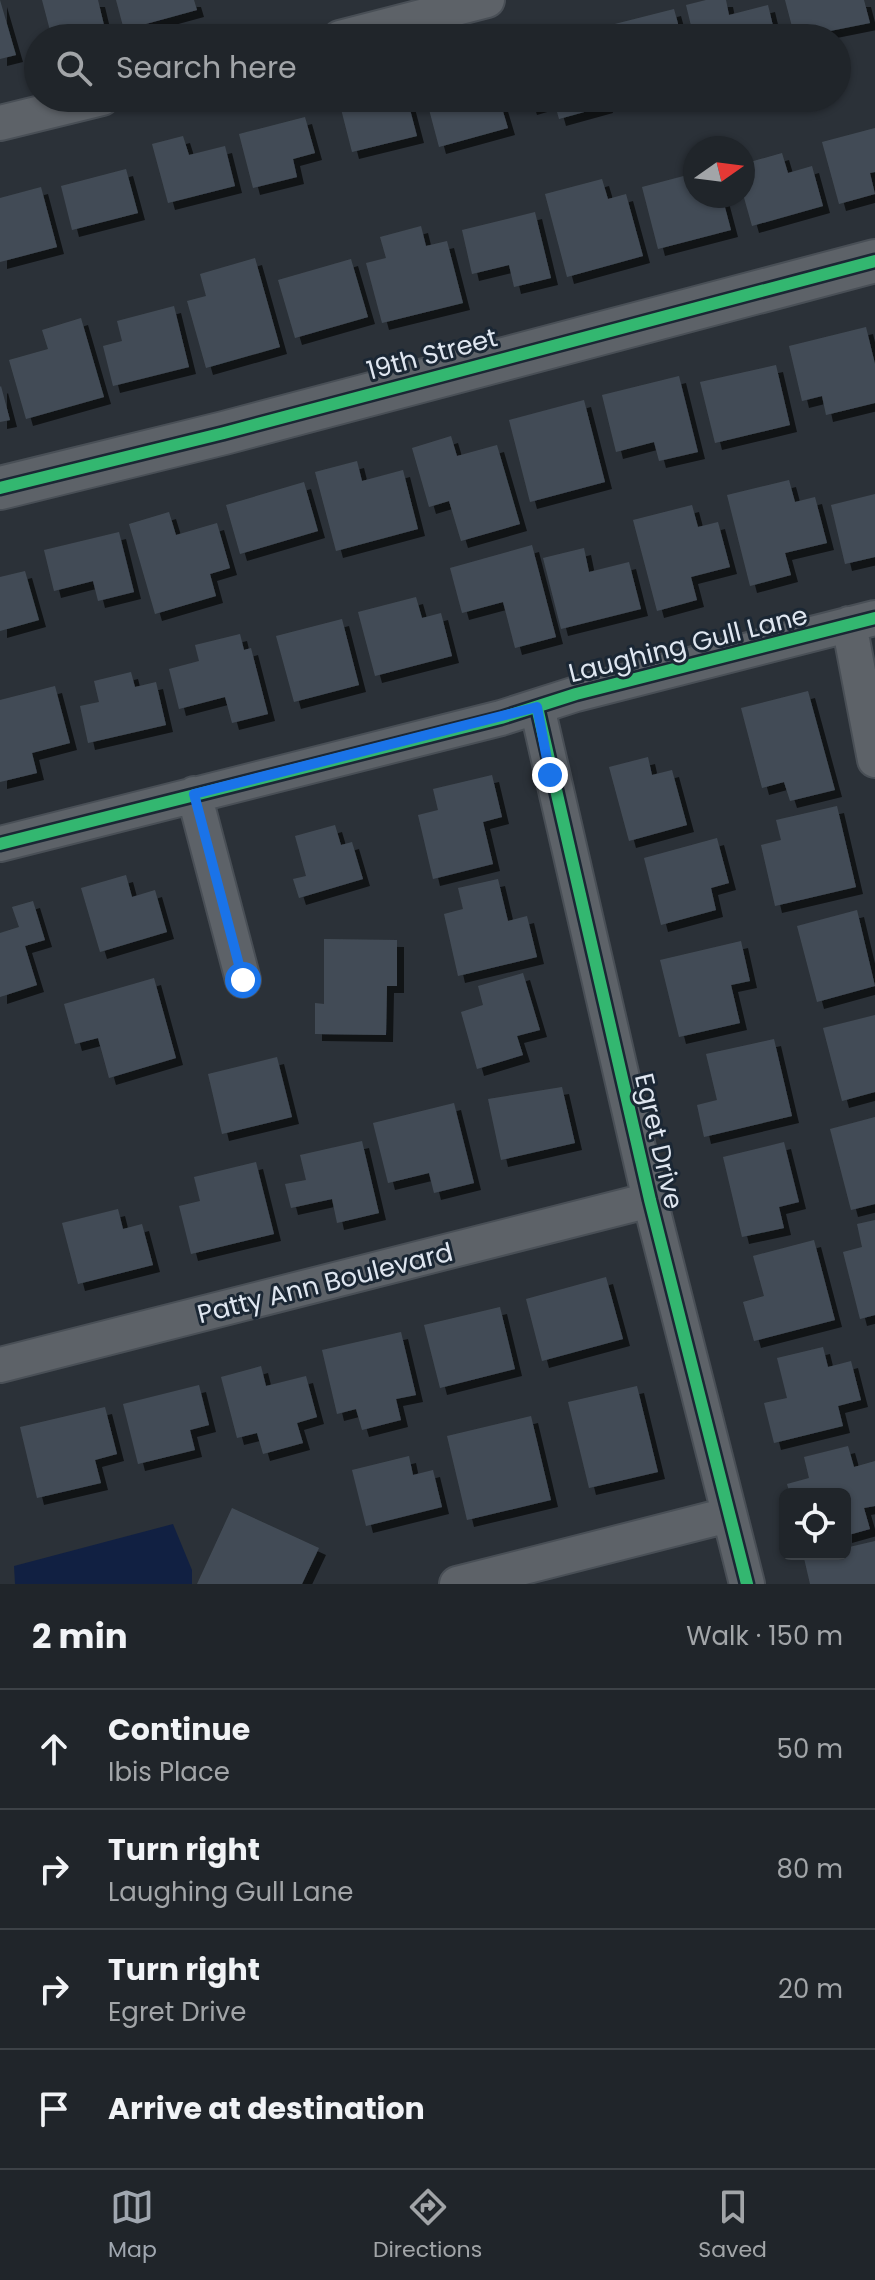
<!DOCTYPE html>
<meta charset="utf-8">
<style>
body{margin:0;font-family:Poppins,sans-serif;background:#2d3136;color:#f1f3f6}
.controls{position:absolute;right:24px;bottom:24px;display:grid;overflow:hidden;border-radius:12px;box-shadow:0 2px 6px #0004}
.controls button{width:72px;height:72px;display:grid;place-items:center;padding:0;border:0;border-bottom:2px solid #3d4247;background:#20252a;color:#f1f3f6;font:40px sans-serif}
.compass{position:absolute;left:683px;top:136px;width:72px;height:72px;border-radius:50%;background:#20252a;box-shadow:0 2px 6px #0004;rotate:76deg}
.stop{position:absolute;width:24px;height:24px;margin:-18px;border:6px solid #1a73e8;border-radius:50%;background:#fff}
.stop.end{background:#1a73e8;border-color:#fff;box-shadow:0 2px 8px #0008}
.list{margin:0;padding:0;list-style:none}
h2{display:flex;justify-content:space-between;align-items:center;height:104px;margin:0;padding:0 32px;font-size:34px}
h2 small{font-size:26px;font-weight:400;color:#a2a5a8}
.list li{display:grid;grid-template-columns:52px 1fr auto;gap:24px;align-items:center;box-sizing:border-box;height:120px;padding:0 32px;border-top:2px solid #3d4247}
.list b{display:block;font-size:30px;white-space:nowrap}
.list p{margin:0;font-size:26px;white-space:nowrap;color:#a2a5a8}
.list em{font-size:26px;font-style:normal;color:#a2a5a8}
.icon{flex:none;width:44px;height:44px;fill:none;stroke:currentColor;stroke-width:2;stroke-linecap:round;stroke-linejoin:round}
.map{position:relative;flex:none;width:875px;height:1584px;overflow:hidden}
.search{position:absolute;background:#20252a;box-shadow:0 2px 6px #0004;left:24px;right:24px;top:24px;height:88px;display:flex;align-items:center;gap:20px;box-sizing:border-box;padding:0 28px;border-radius:44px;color:#a2a5a8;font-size:30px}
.sheet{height:584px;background:#20252a}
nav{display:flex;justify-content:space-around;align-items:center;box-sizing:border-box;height:112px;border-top:2px solid #3d4247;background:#20252a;font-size:22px;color:#a2a5a8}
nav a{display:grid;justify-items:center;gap:4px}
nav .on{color:#a0a7b0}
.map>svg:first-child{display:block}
.water{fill:#112042}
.building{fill:#434c56;filter:url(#shadow)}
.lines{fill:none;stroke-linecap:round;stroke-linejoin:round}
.minor-casing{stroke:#494f56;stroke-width:38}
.tertiary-casing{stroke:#494f56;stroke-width:46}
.minor{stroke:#5d6268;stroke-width:34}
.tertiary{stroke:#5d6268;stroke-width:42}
.cycleway-casing{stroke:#1b2734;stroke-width:17}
.cycleway{stroke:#33b770;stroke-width:12}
.route{stroke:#1a73e8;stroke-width:10}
.labels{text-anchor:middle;stroke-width:6;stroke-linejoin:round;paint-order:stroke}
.street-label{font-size:26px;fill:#dfe6f0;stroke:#1b2734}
</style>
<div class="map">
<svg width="875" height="1584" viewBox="0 0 875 1584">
<defs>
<filter id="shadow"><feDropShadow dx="7" dy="7" stdDeviation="0" flood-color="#0009"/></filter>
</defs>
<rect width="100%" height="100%" fill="#2b3138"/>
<!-- water -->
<path class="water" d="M173 1524 192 1570V1584H15L14 1566Z"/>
<!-- building -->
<path class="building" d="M0 0 16 55 0 59Z
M42 0H98L104 25 52 38Z
M116 0H194L197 10 124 30Z
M706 0H726L729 15 768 5 776 38H694L686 5Z
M785 0H864L870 23 795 38Z
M674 9 682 38H601L599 28Z
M367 98H407L417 136 352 152 340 105Z
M426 98H499L508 128 439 147Z
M527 98H604L606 106 559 119 554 101 530 108Z
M305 117 315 153 293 159 297 177 253 188 239 134Z
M875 128V172L870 173 875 194 839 204 822 142Z
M183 136 189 155 225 146 235 186 168 203 152 144Z
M782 153 788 173 812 166 823 206 752 226 743 194V164Z
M126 169 138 213 72 230 61 186Z
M695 173V196H722L731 230 658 249 642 187Z
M602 179 608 199 626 194 643 256 567 277 545 194Z
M41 187 57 247 0 262V198Z
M535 212 551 278 514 287 509 265 472 274 462 230Z
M421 226 426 246 447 241 463 303 382 323 366 263 386 258 380 237Z
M255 258 280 347 206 368 187 301 206 296 200 274Z
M351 259 368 317 295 338 278 280Z
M174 306 189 367 113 386 103 346 122 341 117 321Z
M81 318 104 397 26 419 9 360 48 349 42 330Z
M866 327 875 364V403L826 415 822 396 802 401 789 346Z
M776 365 790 425 715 443 700 382Z
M679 376 698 452 659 461 654 442 616 452 602 395Z
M1 386 10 420 0 422V387Z
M584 400 605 482 530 502 509 420Z
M451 436 457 456 497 445 520 524 461 541 449 501 429 507 412 448Z
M357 461 362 481 403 470 418 529 336 551 315 472Z
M789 480 795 502 815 497 827 543 785 553 791 575 750 586 727 495Z
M304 482 318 531 240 554 226 505Z
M875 494V557L845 564 831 505Z
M692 505 698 527 718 522 730 567 691 577 697 600 657 611 633 520Z
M169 512 176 535 217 523 230 568 210 574 216 596 155 614 129 524Z
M119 532 134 592 98 601 93 581 54 591 44 550Z
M532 545 556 637 515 648 503 602 462 613 450 568Z
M584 548 589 572 629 562 641 609 561 629 543 558Z
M25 571 39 620 0 631V577Z
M416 597 422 618 441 613 452 656 375 676 358 612Z
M342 619 359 685 294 702 276 636Z
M240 634 244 650 251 648 268 714 232 723 225 697 179 709 169 669 199 661 195 645Z
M131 672 135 687 156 682 166 725 88 743 80 706 99 702 94 681Z
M55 686 70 743 32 753 37 773 0 782V700Z
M808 691 835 790 790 801 784 782 762 788 741 708Z
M648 757 652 775 672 770 687 825 629 841 609 767Z
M492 775 502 817 483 822 493 864 433 879 418 815 438 810 433 789Z
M837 806 856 887 775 906 761 845 781 840 776 820Z
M335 825 341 845 352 842 363 879 299 898 293 879 306 876 295 836Z
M717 838 729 883 711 888 716 910 661 925 644 858Z
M126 875 132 897 155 890 167 932 100 952 81 888Z
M498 879 508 921 527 916 537 957 458 976 444 914 463 909 458 888Z
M33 901 45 940 25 946 37 985 0 997V933L19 927 12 907Z
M857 910 875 986 817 1002 797 926Z
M324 939 397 940V986H387L386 1035 315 1034V1003L324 1004Z
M741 941 750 981 731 985 740 1023 679 1037 660 960Z
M523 973 540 1030 517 1036 523 1055 477 1069 461 1012 483 1005 478 986Z
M154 978 176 1058 109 1078 98 1038 75 1044 64 1004Z
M875 1015V1092L842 1101 823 1028Z
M774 1039 792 1116 704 1137 697 1105 717 1100 706 1054Z
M277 1057 292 1117 222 1134 208 1074Z
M562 1087 575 1143 501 1160 488 1099Z
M454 1103 474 1183 434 1193 429 1173 388 1183 373 1123Z
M875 1117V1204L851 1210 830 1129Z
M362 1141 379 1213 337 1223 332 1199 291 1208 285 1184 306 1180 300 1155Z
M784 1142 799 1202 779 1207 784 1228 742 1237 723 1157Z
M256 1162 274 1234 191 1254 179 1206 200 1201 194 1177Z
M118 1209 123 1229 142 1224 153 1265 78 1284 62 1223Z
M875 1220V1315L860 1319 843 1252 862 1247 857 1224Z
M814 1240 835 1320 754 1341 743 1302 764 1296 753 1256Z
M606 1277 623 1339 542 1361 526 1299Z
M500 1307 515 1369 440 1388 424 1325Z
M401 1332 416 1395 396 1399 401 1420 362 1430 356 1409 337 1414 322 1350Z
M823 1347 828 1367 851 1361 861 1400 838 1406 843 1426 774 1443 764 1403 787 1398 777 1358Z
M261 1366 266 1386 306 1376 317 1417 297 1423 303 1443 263 1454 257 1433 237 1438 221 1377Z
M199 1385 209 1425 190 1430 195 1450 138 1464 123 1404Z
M637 1386 658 1472 589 1488 568 1402Z
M105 1407 117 1454 95 1460 101 1483 37 1498 20 1427Z
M531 1416 551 1500 467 1520 447 1436Z
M848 1446 854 1467 875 1461V1506L864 1508 870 1529 845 1536V1494H790L787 1484 809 1478 804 1457Z
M409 1456 413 1475 433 1470 442 1507 366 1526 352 1470Z
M232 1508 319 1548 302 1584H197Z
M875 1541V1584H810L804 1558 845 1554V1548Z"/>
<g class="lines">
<!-- minor casing -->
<g class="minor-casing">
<path id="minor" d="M340 38 487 0
M0 123 102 98
M849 624 875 760
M537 707 650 1200 747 1584
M194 794 243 980
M0 844 501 718 576 694 875 618
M0 1365 650 1200
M457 1584 728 1515"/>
</g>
<!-- tertiary casing -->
<g class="tertiary-casing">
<path id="tertiary" d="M0 488 224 433 875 261"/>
</g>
<!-- minor -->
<use href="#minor" class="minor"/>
<!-- tertiary -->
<use href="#tertiary" class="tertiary"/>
<!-- cycleway casing -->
<g class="cycleway-casing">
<path id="cycleway" d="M0 488 224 433 875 261
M537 707 650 1200 747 1584
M0 844 501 718 576 694 875 618"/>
</g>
<!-- cycleway -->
<use href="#cycleway" class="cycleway"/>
</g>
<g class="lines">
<!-- route -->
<path class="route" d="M243 980 194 794 537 707 550 775"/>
</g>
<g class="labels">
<!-- street labels -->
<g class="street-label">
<text transform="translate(432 354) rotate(-15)" y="9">19th Street</text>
<text transform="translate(688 644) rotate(-14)" y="9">Laughing Gull Lane</text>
<text transform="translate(659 1141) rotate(77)" y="9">Egret Drive</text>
<text transform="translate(325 1283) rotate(-14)" y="9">Patty Ann Boulevard</text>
</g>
</g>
</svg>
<div class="controls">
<button><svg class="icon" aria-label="locate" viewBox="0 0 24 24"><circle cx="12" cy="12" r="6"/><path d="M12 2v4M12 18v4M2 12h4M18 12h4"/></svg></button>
</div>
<svg class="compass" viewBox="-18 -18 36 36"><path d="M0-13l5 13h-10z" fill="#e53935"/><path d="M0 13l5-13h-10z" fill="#a2a5a8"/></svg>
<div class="stop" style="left:243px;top:980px"></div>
<div class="stop end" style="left:550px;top:775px"></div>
<div class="search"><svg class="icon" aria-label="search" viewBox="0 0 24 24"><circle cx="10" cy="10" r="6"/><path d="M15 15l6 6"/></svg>Search here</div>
</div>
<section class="sheet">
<h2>2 min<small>Walk · 150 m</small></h2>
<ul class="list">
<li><svg class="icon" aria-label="ahead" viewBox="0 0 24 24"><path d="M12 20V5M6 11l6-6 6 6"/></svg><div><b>Continue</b><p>Ibis Place</p></div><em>50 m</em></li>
<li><svg class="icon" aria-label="right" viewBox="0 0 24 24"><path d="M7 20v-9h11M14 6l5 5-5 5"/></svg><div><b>Turn right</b><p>Laughing Gull Lane</p></div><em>80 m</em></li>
<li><svg class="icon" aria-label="right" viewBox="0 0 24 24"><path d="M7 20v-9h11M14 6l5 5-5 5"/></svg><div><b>Turn right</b><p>Egret Drive</p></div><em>20 m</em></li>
<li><svg class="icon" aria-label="arrive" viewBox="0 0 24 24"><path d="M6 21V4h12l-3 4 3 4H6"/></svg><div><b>Arrive at destination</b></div></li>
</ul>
</section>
<nav>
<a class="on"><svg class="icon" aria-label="map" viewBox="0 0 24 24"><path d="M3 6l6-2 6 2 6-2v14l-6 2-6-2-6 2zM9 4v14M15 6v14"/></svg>Map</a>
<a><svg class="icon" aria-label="directions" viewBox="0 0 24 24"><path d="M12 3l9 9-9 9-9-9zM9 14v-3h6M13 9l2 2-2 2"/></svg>Directions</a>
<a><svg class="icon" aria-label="saved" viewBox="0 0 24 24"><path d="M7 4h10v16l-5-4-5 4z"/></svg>Saved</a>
</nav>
